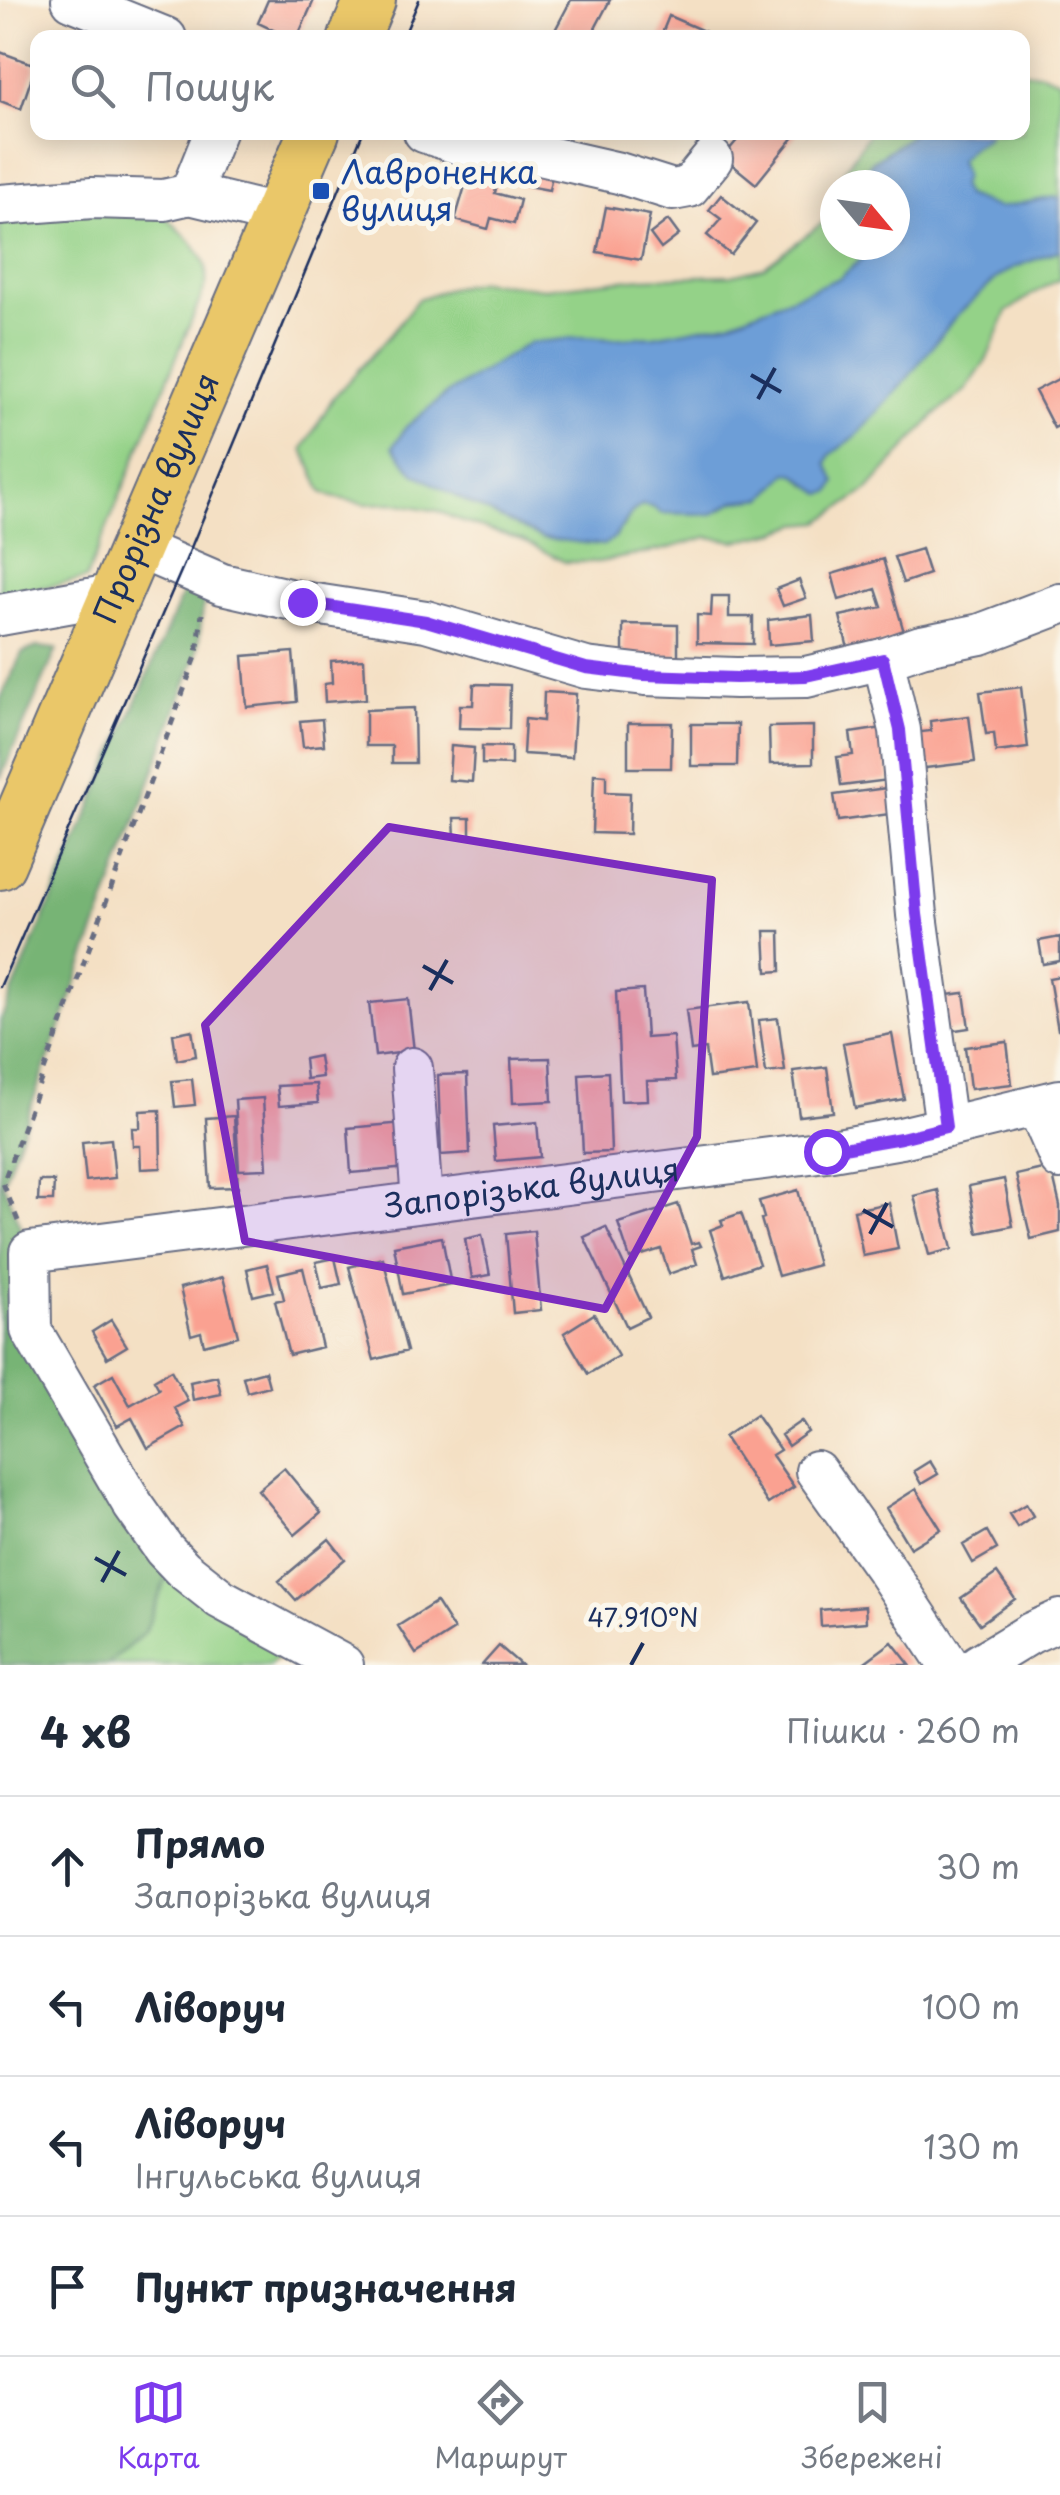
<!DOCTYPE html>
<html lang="uk">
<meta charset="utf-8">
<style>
body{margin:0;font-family:"Playpen Sans",sans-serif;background:#f6f6f7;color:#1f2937}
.compass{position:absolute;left:820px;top:170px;width:90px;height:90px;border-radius:50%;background:#fff;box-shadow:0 5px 25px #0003;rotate:119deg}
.stop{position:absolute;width:30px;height:30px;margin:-22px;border:8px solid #7c3aed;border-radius:50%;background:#fff}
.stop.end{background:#7c3aed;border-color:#fff;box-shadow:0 2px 10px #0008}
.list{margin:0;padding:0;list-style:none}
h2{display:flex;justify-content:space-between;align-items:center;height:130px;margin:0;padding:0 40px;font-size:42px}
h2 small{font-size:32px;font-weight:400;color:#747a83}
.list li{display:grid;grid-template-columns:65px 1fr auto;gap:30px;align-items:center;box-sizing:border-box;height:140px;padding:0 40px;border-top:2px solid #e0e1e3}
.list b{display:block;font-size:38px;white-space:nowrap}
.list p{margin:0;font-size:32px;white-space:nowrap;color:#747a83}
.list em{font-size:32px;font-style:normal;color:#747a83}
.icon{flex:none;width:55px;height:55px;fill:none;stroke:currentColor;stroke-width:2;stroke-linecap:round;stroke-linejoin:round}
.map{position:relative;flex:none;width:1060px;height:1665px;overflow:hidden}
.search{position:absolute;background:#fff;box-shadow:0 5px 25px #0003;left:30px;right:30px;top:30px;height:110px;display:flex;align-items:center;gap:25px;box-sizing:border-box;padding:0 35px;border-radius:20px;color:#747a83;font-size:38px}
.sheet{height:690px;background:#fff}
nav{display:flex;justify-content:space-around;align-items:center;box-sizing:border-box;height:140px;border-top:2px solid #e0e1e3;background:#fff;font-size:28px;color:#747a83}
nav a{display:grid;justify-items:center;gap:5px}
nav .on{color:#7c3aed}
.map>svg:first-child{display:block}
.green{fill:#94d288;stroke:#588073;stroke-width:2.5}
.forest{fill:#77b474;stroke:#497269;stroke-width:2.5}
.water{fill:#6d9ed7;stroke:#44669a;stroke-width:2.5}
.building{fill:#faa191}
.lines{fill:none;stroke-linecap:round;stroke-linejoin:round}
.minor-casing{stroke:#676d82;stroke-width:44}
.major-casing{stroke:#676d82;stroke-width:54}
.path{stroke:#676d82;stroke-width:5;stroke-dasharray:8 8;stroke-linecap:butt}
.minor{stroke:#fff;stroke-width:40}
.major{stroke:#eac769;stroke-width:50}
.tram{stroke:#1b2f5e;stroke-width:2.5}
.route{stroke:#7c3aed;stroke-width:12}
.marked{fill:#7b2cbf;fill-opacity:0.2;stroke:#7b2cbf;stroke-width:8;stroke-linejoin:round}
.ticks{fill:none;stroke:#1b2f5e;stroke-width:4}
.transit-dot{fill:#1a4fb4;stroke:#fbf7ec;stroke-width:4}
.labels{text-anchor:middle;stroke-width:10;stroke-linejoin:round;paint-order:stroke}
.transit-label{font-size:32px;fill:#164399;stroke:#fbf7ec;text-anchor:start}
.street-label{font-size:32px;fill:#1b2f5e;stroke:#fbf7ec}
.ticks-label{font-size:25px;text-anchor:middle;fill:#1b2f5e;stroke:#fbf7ec;stroke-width:10;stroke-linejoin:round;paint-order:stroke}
</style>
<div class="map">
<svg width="1060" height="1665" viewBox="0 0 1060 1665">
<rect width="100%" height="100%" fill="#fbf7ec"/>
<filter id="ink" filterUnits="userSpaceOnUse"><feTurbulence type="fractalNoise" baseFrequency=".01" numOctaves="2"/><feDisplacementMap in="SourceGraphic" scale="20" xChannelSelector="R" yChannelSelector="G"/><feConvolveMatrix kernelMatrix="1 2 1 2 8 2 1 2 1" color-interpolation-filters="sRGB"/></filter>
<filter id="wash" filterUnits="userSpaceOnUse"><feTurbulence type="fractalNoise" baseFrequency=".0048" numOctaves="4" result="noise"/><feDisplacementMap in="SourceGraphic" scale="40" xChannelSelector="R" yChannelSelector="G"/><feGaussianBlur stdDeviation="2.25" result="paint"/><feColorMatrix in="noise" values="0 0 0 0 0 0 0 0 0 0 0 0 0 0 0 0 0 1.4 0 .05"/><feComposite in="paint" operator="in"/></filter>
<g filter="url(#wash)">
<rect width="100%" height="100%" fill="#f4e0c4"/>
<!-- green -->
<path class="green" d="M1023 72 1041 73 1060 80V198L1055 197 998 208 966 196 961 186 958 160 972 146 987 137 988 133 1022 132Z
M869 133H916L872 162 857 185H835Z
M835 186V245H871L874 249 840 278 730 322 654 336 609 339 584 337 445 395 406 427 394 447 415 473 465 501 542 538 603 545 623 527 632 512 642 505 653 507 661 513 722 509 735 501 764 498 788 473H795L809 486 827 464 830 455 856 436 906 380 955 317 997 278 1015 267 1060 250V279L1034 293 1007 312 986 361 966 390 935 415 869 489 820 522 798 524 777 532 736 541 707 537 666 549 599 562H565L522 540 463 522 438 511 395 503 366 504 332 497 322 492 303 449 333 398 391 334 418 299 450 288 481 281 544 288 642 278 732 275 764 267 824 222Z
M146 200C163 216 202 245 206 268 207 274 206 279 206 285L86 579 0 596V205Z
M173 1560 296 1640 270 1665H107L145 1632Z"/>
<!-- forest -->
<path class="forest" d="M192 571 207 578 197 654 3 1183 30 1252 31 1330 173 1560 145 1632 107 1665H0V1021Z
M37 647 57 649 0 779V700L22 653Z"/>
<!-- water -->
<path class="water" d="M916 132 988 133 987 137 972 146 959 160 964 175 961 186 965 196 998 208 1055 197 1060 198V250L1015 267 997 278 955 317 906 380 856 436 830 455 827 464 836 482 831 492 822 494 796 474 788 473 764 498 735 501 712 514 661 513 653 507 642 505 632 512 614 538 603 545 542 538 465 501 414 473 393 447 406 427 445 395 529 343 584 337 609 339 654 336 730 322 840 278 873 249 871 245H895V185H857L872 162Z"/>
<g id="blocks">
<!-- building -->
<path class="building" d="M268 0H314L297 38H290L258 23Z
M571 0H610L590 38H560L553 34Z
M669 16 706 32 704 38H660Z
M0 52 36 65 21 109 0 101Z
M744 132H758L762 136 765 132H798L756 184 723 157Z
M516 162 553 170 549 190 512 183Z
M468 176 497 184 495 193 520 200 514 224 491 218 488 229 455 220Z
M721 195 756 223 731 255 707 235 721 219 709 210Z
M606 207 650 215 641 260 597 252Z
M668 220 679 235 661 249 650 234Z
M1060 378V425L1054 428 1035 391Z
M921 549 929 574 903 583 894 557Z
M883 559 906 639 849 653 840 616 882 607 876 589 839 600 832 574Z
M799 580 806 598 783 606 776 589Z
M712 596H729V617H753V644L697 643V615L711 616Z
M812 615 814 641 769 645 768 620Z
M623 624 678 625V657L623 656Z
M293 652 297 702 247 707 243 656Z
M364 659 366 699 325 702 324 684 332 683 331 661Z
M474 684 510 685 509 729 459 728 460 705H473Z
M1021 687 1028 748 996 752 994 733 986 734 980 692Z
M544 692 576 694 572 757 523 754 525 719 543 721Z
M414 708 415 763H392V746H366V710Z
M969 716 975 762 917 769 912 733 931 731 930 721Z
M322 719 324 745 303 747 300 721Z
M628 723H672L671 768H628Z
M691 724H738L737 766H691Z
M813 726V763L770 764 769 727Z
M883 728 889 780 841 786 837 757 853 755 850 733Z
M451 746 474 748 472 782 449 780Z
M482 746 511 747V765L482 764Z
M594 774 606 775V792L630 793 629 834 592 833Z
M894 787 897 813 838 821 834 795Z
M454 818H470V837H455Z
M765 931H780L781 971 767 972Z
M1060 937V961L1043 964 1039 941Z
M1060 976V1030H1058L1049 978Z
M643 990 646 1038 673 1036 676 1080 647 1081 648 1100 621 1101 616 992Z
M964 993 969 1028 942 1032 938 996Z
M408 999 414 1051 375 1056 369 1003Z
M749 1002 757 1072 709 1078 705 1049 691 1051 686 1010Z
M778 1018 785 1071 766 1073 759 1020Z
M192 1030 196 1056 177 1060 173 1034Z
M892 1034 904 1099 855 1108 843 1043Z
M1007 1042 1012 1084 970 1089 965 1047Z
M319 1056 322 1077 306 1079 304 1059Z
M550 1058 552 1101 513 1103 511 1059Z
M827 1067 833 1112 799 1116 793 1071Z
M608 1072 611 1152 583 1153 579 1074Z
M467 1074 470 1153 441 1155 438 1075Z
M192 1079 195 1105 175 1107 172 1081Z
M316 1084 318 1103 279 1106 277 1086Z
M263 1098 267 1169 239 1170 235 1100Z
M160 1110 161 1168 141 1169 140 1146H133L132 1128H140V1111Z
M234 1116 238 1187 210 1188 206 1118Z
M537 1122 540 1157 496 1161 493 1126Z
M404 1123 408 1168 351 1173 348 1128Z
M111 1139 115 1178 86 1181 82 1142Z
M1051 1167 1060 1206V1232L1031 1239 1016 1175Z
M1004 1179 1013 1226 978 1233 969 1186Z
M39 1181H54L53 1201H38Z
M798 1190 818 1265 778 1276 761 1219 764 1218 759 1201Z
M938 1190 952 1249 929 1255 914 1196Z
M889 1203 898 1249 863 1256 854 1210Z
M678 1204 691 1244 699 1242 701 1246 692 1249 697 1264 669 1274 661 1249 630 1259 618 1223Z
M741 1213 759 1264 725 1276 710 1230 723 1225 721 1220Z
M606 1227 648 1317 627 1327 584 1237Z
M534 1231 541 1310 513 1313 506 1234Z
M482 1235 490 1275 472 1278 465 1239Z
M442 1237 451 1285 403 1294 394 1246Z
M335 1258 341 1284 322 1288 316 1262Z
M383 1258 407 1351 374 1360 349 1267Z
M267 1264 274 1291 253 1296 247 1269Z
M303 1268 322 1347 289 1355 275 1301 284 1299 278 1274Z
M223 1277 238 1336 204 1345 201 1332 191 1335 180 1288Z
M594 1314 618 1356 588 1374 564 1333Z
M111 1320 127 1346 107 1358 92 1332Z
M171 1370 188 1401 175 1408 185 1427 148 1448 132 1418 117 1426 94 1385 113 1374 130 1405 159 1389 154 1380Z
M265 1371 269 1386 247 1392 243 1377Z
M217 1376 221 1394 193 1400 190 1382Z
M756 1415 780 1450 772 1455 794 1487 768 1504 724 1437Z
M801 1421 808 1432 788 1446 781 1435Z
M930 1461 938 1474 921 1484 914 1471Z
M284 1468 321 1513 295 1535 258 1490Z
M916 1489 941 1529 910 1548 886 1508Z
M1026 1504 1033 1516 1017 1527 1009 1514Z
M987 1531 997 1549 973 1563 963 1545Z
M329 1539 345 1559 296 1600 279 1581Z
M997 1573 1015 1599 980 1624 961 1598Z
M436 1602 454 1630 416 1654 398 1626Z
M865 1606 866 1622 821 1626 820 1610Z
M892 1642 910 1665H868L865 1662Z
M499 1646 521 1665H482Z"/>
</g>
</g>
<g filter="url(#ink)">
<use href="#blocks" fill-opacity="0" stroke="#676d82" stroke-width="2.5"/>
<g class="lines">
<!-- minor casing -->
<g class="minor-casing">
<g id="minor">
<path d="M72 0 166 38"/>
<path d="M424 132 459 144 540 155 619 173 673 190 689 187 712 159"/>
<path d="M190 194 277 215"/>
<path d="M0 205 92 198 164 200 190 194 215 132"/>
<path d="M136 547 222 584 302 602 426 621 586 668 645 675 736 678 806 677 883 659 921 646 981 634 1060 604"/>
<path d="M0 615 117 594"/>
<path d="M883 659 900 730 917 915 946 1127"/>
<path d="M412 1068 422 1201"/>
<path d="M1037 1106 1060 1159"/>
<path d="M816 1471 887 1571 949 1665"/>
<path id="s1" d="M343 1665 221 1599 183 1569 164 1549 133 1505 31 1330 30 1252 826 1151 901 1138 1060 1100"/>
<path d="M978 1665 1031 1633 1060 1620"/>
</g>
</g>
<!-- major casing -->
<g class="major-casing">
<g id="major">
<path d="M354 38 370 0"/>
<path id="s2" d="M0 864 314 132"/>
</g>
</g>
<!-- path -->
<path class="path" d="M18 1221 3 1183 197 654 202 614"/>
<!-- minor -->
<use href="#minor" class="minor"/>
<!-- major -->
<use href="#major" class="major"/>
<!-- tram -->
<path class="tram" d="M403 38 419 0
M0 987 185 562 363 132"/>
</g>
</g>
<g class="lines" filter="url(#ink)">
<!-- route -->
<path class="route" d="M302 602 426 621 586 668 644 675 736 678 806 676 883 659 900 730 917 914 946 1127 901 1138 826 1151"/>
</g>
<!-- marked area -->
<path class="marked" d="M389 827 712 880 697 1137 605 1309 245 1241 205 1025Z"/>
<!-- ticks -->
<path class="ticks" d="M751 375 781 392M758 399 775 368M423 966 453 983M430 990 447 960M863 1210 893 1227M870 1234 887 1203M95 1558 126 1575M102 1582 119 1551M631 1665 643 1643"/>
<!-- markers -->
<rect class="transit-dot" x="311" y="181" width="20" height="20" rx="5"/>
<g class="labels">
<!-- transit labels -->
<g class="transit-label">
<text x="341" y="184">Лавроненка<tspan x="341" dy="37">вулиця</tspan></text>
</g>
<!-- street labels -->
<g class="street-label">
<text dy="11" stroke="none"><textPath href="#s2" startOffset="398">Прорізна вулиця</textPath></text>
<text dy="11" stroke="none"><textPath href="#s1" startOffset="1055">Запорізька вулиця</textPath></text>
</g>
</g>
<g class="ticks-label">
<text x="643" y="1627">47.910°N</text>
</g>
</svg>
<svg class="compass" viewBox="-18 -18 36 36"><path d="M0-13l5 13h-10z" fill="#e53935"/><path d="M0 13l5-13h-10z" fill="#747a83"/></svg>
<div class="stop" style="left:826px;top:1151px"></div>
<div class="stop end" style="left:302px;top:602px"></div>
<div class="search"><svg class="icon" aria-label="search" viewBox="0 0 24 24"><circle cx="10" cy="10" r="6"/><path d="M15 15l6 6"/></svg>Пошук</div>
</div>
<section class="sheet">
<h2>4 хв<small>Пішки · 260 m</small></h2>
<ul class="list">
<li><svg class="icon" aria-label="ahead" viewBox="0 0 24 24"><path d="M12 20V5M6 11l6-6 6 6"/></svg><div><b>Прямо</b><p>Запорізька вулиця</p></div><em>30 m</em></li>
<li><svg class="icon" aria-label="left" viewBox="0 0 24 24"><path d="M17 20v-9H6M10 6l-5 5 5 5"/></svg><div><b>Ліворуч</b></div><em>100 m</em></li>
<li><svg class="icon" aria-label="left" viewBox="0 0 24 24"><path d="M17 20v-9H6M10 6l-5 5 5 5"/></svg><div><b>Ліворуч</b><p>Інгульська вулиця</p></div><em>130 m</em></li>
<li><svg class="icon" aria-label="arrive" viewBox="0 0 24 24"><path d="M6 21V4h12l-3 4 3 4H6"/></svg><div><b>Пункт призначення</b></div></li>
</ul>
</section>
<nav>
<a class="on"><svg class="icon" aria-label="map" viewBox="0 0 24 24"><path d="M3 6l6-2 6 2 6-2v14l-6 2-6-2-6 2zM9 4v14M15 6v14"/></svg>Карта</a>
<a><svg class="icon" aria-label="directions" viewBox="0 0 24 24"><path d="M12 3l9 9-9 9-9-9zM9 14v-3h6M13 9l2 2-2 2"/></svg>Маршрут</a>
<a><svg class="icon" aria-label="saved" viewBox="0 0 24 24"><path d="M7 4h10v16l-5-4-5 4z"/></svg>Збережені</a>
</nav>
